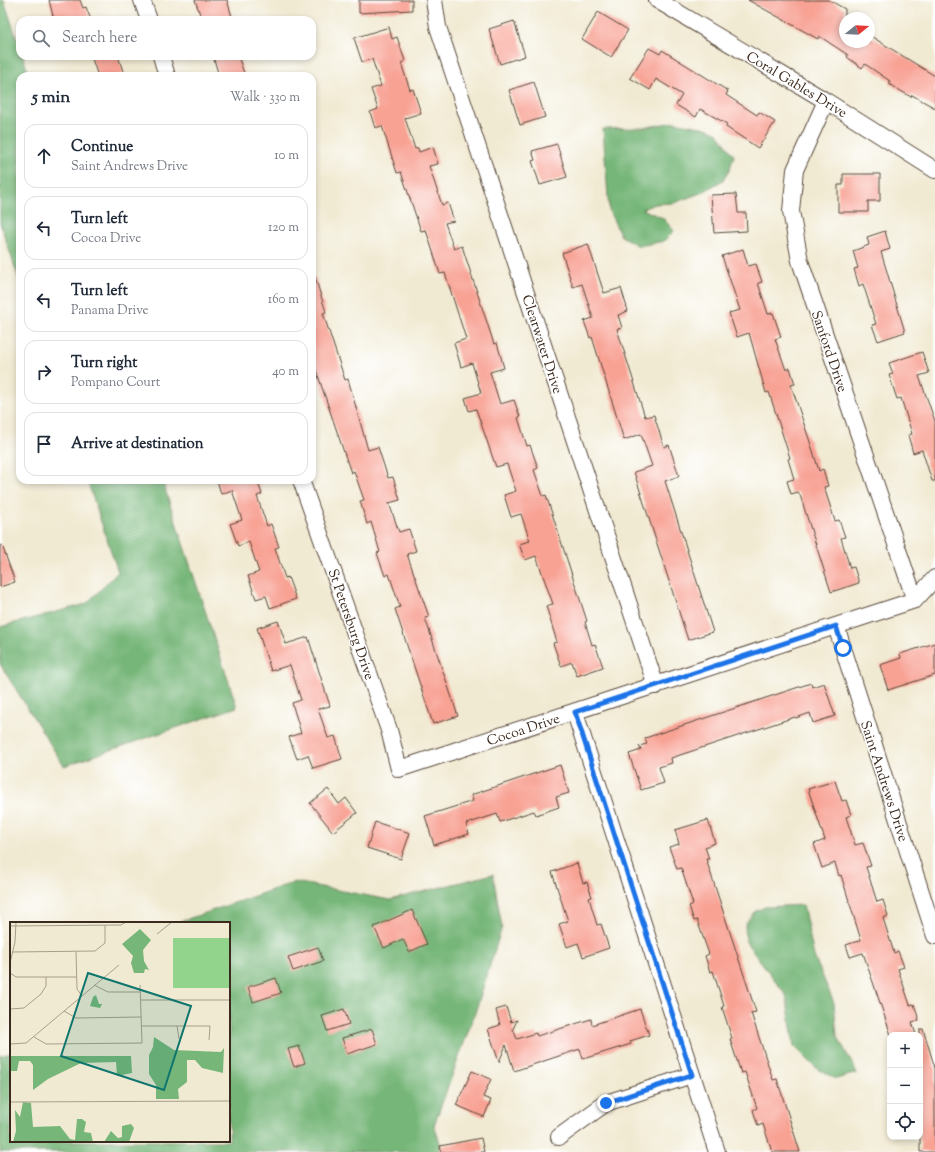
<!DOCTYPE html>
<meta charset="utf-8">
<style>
body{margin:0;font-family:"Sorts Mill Goudy",serif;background:#f2f2f3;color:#1f2937}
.controls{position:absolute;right:12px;bottom:12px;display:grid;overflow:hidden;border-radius:8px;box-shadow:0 2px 6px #0003}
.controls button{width:36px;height:36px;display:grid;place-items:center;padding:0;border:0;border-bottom:1px solid #e0e1e3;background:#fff;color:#1f2937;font:20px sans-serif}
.compass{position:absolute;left:839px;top:12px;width:36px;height:36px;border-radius:50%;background:#fff;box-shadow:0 2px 6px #0003;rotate:72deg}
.stop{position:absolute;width:12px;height:12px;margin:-9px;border:3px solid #1a73e8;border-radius:50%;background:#fff}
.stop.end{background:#1a73e8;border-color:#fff;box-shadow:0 1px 4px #0008}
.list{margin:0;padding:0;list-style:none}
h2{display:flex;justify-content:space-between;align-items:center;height:52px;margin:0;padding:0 16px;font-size:17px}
h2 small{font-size:13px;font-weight:400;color:#747a83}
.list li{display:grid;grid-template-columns:26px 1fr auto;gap:12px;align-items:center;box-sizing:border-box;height:64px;margin:0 8px 8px;padding:0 8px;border:1px solid #e0e1e3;border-radius:12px}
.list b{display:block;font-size:15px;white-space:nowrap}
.list p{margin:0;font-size:13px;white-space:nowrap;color:#747a83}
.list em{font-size:13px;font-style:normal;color:#747a83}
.icon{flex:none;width:22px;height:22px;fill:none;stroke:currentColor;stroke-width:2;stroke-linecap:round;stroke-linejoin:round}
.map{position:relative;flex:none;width:935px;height:1152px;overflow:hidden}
.search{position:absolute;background:#fff;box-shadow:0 2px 6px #0003;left:16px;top:16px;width:300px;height:44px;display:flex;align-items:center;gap:10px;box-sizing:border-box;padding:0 14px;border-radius:12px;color:#747a83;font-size:15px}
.panel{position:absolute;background:#fff;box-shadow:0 2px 6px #0003;left:16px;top:72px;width:300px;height:412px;border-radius:12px}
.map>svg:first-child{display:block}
.forest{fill:#76b678;stroke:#58704b}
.building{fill:#f8a294}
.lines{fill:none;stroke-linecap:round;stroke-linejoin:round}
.minor-casing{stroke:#564739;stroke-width:18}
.minor{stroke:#fff;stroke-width:16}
.route{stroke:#1a73e8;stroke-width:5}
.labels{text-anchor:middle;stroke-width:3;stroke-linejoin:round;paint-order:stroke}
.street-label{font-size:14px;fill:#3b2a1e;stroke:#fff}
.inset-road{fill:none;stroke:#a89d8b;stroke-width:1}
.view{fill:#0f766e;fill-opacity:0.15;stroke:#0f766e;stroke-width:2}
.inset-edge{fill:none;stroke:#3b2a1e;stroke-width:2}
</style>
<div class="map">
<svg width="935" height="1152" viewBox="0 0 935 1152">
<rect width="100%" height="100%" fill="#fff"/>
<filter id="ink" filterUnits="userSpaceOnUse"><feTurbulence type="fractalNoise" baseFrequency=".025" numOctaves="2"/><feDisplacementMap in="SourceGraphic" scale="8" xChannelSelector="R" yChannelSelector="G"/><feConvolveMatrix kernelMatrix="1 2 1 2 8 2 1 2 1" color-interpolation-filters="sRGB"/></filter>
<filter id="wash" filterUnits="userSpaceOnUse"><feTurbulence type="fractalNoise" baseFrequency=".012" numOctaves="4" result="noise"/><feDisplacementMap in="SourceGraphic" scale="16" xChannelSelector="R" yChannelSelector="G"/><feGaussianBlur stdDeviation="0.9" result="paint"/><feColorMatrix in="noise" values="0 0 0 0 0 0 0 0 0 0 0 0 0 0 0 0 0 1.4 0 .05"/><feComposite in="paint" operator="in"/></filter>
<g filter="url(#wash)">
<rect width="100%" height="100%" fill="#f1ead3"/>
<!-- forest -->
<path class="forest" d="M0 0H4L20 48V56H23L29 76H20V282L0 223Z
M674 122 706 128 718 133 734 156 729 171 723 180 703 192 674 203 655 204 642 209 663 218 674 231 664 241 639 246 621 236 609 211 603 129 642 128Z
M87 480H162L237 707 64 766 0 664V627L86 604 118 572Z
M493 874 502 927 475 1013 434 1125 443 1152H0V1056L11 1053V1141H229V923H176L295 882 390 900Z
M803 905 814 956 834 1003 837 1035 857 1073 836 1079 816 1068 794 1046 786 995 746 942 745 925 754 912 765 907Z"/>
<g id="blocks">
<!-- building -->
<path class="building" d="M49 0H80L83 8 86 7 91 20H54Z
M195 0H227L233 20H202Z
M359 0H412V10L359 13Z
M748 0H829L845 9V42H869V35L935 76V108L912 95 911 97 889 84 890 81 865 64 862 68 847 57 848 55 819 36 818 39Z
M598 12 628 30 611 57 582 39Z
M514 21 525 56 500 64 489 29Z
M389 27 392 39 397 37 405 61 401 63 410 90 413 89 421 113 405 118 415 149 418 148 419 152 433 147 438 164 429 166 442 205 448 203 454 221 445 223 454 249 462 246 494 344 497 343 504 368 490 372 500 404 514 400 520 417 518 418 527 446 530 445 538 468 534 470 543 496 546 495 587 621 585 622 592 645 595 644 603 667 577 676 572 662 561 666 553 643 557 642 546 606 553 604 536 556 525 560 519 544 530 541 521 514 511 517 504 495 516 491 507 464 496 467 476 409 469 411 465 398 481 393 472 363 461 367 454 343 466 339 445 273 440 274 426 230 421 231 401 172 397 173 382 126 375 128 370 112 378 109 371 89 381 86 372 59 362 62 354 38Z
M649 48 660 54 662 50 728 91 726 95 757 115 759 112 775 122 758 148 726 127 727 124 700 109 696 117 676 105 682 95 656 79 650 90 630 78Z
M91 56H118L124 74 116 76H98Z
M213 56H238L245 76H219Z
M534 82 545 117 520 125 509 90Z
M557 144 567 177 540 185 532 161 535 160 532 151Z
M843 174H880V201H868V212H838V185H843Z
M736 194 738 213H746L747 231 714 233 711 195Z
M885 231 890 249 881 252 905 332 878 341 872 325 876 324 863 284 859 286 854 269 858 268 853 251 869 245 867 237Z
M588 244 604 293 621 288 628 311 618 315 622 328 617 329 645 417 654 415 664 447 669 445 679 476 665 481 713 632 688 640 634 472 652 466 641 434 624 440 592 337 590 338 584 321 593 318 582 284 573 287 562 253Z
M743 249 748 266 756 264 762 282 758 283 768 314 773 313 781 337 775 339 786 370 790 368 795 384 791 385 813 451 819 471 823 469 828 486 824 487 835 521 839 520 845 537 841 538 850 568 854 567 859 583 831 592 800 495 798 492 791 494 787 481 794 479 788 459 790 458 769 392 766 393 749 333 737 337 729 313 740 310 722 256Z
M312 277H315L326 312 323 313 345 380 348 379 368 450 378 447 388 478 393 477 400 500 389 503 399 532 409 529 416 551 407 554 429 617 425 618 458 716 433 724 395 609 400 607 389 574 385 576 377 553 380 552 371 522 367 524 360 501 364 500 354 471 351 473 312 358Z
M922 352 929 373 919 376 935 421V481H932L922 450 913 453 908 435 912 434 901 398 897 399 889 375 893 374 889 363Z
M217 480H257L262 494 257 496 267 526 271 524 279 547 275 548 285 578 288 577 296 599 270 608 266 596 256 599 248 576 259 572 249 542 238 546 230 524 242 520 232 490 221 494Z
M2 545 15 582 0 587V546Z
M278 621 286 644 308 637 330 706 318 709 328 738 335 736 342 759 313 768 308 755 297 759 289 737 301 733 292 703 301 700 290 665 271 671 257 628Z
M935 643V675L888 690 880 665 901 658 900 654Z
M811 683 812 687 824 683 835 716 813 723 810 713 796 718 795 717 671 758 672 763 659 767 664 783 641 790 629 754 641 750 639 746 647 744 645 738Z
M560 765 569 793 556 797 559 807 536 815 534 811 500 822 497 814 466 824 469 834 434 845 425 816 473 801 471 795Z
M835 781 842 801 846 800 851 815 846 817 855 845 863 843 871 866 866 867 877 902 883 900 888 916 883 918 894 953 898 951 904 967 898 969 910 1005 914 1004 919 1020 912 1022 916 1035H891L863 953 850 957 846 945 861 940 841 875 839 876 835 863 822 868 814 844 825 840 808 789Z
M328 789 339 804 346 798 357 813 333 832 310 803Z
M708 820 715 843 705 847 709 859H706L756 1012 751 1013 773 1080 777 1079 800 1152H772L763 1124 758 1126 753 1110 757 1108 745 1072 741 1073 730 1039 732 1038 722 1007 724 1006 713 971 710 972 705 956 709 954 697 920 694 921 689 906 693 904 681 868 677 869 669 847 679 844 675 830Z
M375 822 410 833 401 859 367 848Z
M577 863 583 883 587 882 592 897 589 898 597 925 601 924 609 948 583 957 578 943 567 947 559 924 568 921 552 872Z
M412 910 427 944 409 952 403 939 384 948 374 927Z
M318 947 323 961 293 971 288 957Z
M276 978 281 993 253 1002 248 987Z
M506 1007 511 1022 517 1020 513 1029 517 1039 536 1033 537 1036 591 1019 592 1025 640 1009 649 1035 630 1041 631 1044 583 1059 580 1049 514 1071 506 1045 499 1062 488 1029 500 1025 496 1010Z
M344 1009 349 1024 327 1031 322 1016Z
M372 1029 377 1044 347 1054 342 1038Z
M920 1029H923L935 1068V1152H920Z
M299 1046 305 1063 294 1067 288 1049Z
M472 1071 491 1079 483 1097 491 1100 484 1117 456 1105Z
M481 1138 484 1152H441L440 1146Z"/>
</g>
</g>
<g filter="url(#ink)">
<use href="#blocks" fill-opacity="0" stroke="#564739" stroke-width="1"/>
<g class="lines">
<!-- minor casing -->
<g class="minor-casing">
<path id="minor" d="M142 0 149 20
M434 0 438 27 656 686
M657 0 826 101 935 170
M161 56 167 76
M826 101 795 170 791 211 800 261 915 600
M301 480 389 730 399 769 915 600 935 578
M836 626 935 936
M575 713 717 1152
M559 1137 606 1103 692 1075"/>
</g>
<!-- minor -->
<use href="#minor" class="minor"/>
</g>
</g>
<g class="lines" filter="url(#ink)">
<!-- route -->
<path class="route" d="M606 1103 692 1075 575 712 836 626 843 648"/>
</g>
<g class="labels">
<!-- street labels -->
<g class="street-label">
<text transform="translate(797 84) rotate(31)" y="5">Coral Gables Drive</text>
<text transform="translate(543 344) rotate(72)" y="5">Clearwater Drive</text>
<text transform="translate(830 351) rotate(71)" y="5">Sanford Drive</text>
<text transform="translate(352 624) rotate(71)" y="5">St Petersburg Drive</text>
<text transform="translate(523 729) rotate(-18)" y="5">Cocoa Drive</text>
<text transform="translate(885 781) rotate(72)" y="5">Saint Andrews Drive</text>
</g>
</g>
<!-- overview -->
<g transform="translate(10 922)">
<rect width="220" height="220" fill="#f1ead3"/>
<path d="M163 16H220V66H163Z" fill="#93d48c"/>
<path d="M130 7 141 18 133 28 134 39 139 48 135 47 134 51H124L121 41 123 34 112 22ZM86 73 89 82H92L90 86 80 84 83 75ZM144 115 164 128 211 130 214 126 213 151 192 146 185 138H177V160L168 167 169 177H146V163L139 152V133L143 125ZM0 134H121L122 151 107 154 106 140 71 141 38 157 23 168V143L20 139H9L7 149H0ZM13 180 21 181 23 205 50 204 60 217 65 218 67 197H72L76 200 74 210 81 211 83 220H3L6 209 5 188 10 195ZM121 202 124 206 119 220H94L101 209 108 216 112 215V204Z" fill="#76b678"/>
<path class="inset-road" d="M0 4 111 3 116 0M147 12 162 0M3 30 85 29 95 21V3M66 30 67 67 72 74M0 41 5 20 6 0M0 51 6 55H66M84 63 98 70H131M131 78H220M0 87 14 86 31 72 36 64V55M54 89 66 96 131 95M132 104H200L199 118M167 104 169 117M24 115 36 122 132 121 130 63M0 122 16 121 109 43M0 180 220 179"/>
<path class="view" d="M78 51 181 84 154 168 51 134Z"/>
<rect width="220" height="220" class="inset-edge"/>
</g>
</svg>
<div class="controls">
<button>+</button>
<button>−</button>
<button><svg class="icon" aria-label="locate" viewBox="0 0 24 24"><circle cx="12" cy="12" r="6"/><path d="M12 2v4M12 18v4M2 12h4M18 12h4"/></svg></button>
</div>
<svg class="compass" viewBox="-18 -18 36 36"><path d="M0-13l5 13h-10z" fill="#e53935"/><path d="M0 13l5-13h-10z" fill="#747a83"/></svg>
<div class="stop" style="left:843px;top:648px"></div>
<div class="stop end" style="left:606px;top:1103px"></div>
<div class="search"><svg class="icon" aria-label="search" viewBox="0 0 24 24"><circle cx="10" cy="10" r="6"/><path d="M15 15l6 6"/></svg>Search here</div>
<section class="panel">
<h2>5 min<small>Walk · 330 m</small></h2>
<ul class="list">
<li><svg class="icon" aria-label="ahead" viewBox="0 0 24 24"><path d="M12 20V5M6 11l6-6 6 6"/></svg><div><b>Continue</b><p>Saint Andrews Drive</p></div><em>10 m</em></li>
<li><svg class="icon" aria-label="left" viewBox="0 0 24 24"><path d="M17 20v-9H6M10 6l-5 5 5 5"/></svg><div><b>Turn left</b><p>Cocoa Drive</p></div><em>120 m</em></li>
<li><svg class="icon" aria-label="left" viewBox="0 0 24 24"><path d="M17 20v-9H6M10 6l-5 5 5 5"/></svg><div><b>Turn left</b><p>Panama Drive</p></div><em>160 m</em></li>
<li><svg class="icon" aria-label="right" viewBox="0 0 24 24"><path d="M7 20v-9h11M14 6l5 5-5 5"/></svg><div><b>Turn right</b><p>Pompano Court</p></div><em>40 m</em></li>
<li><svg class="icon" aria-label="arrive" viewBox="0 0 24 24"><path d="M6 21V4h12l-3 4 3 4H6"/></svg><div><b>Arrive at destination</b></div></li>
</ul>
</section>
</div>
